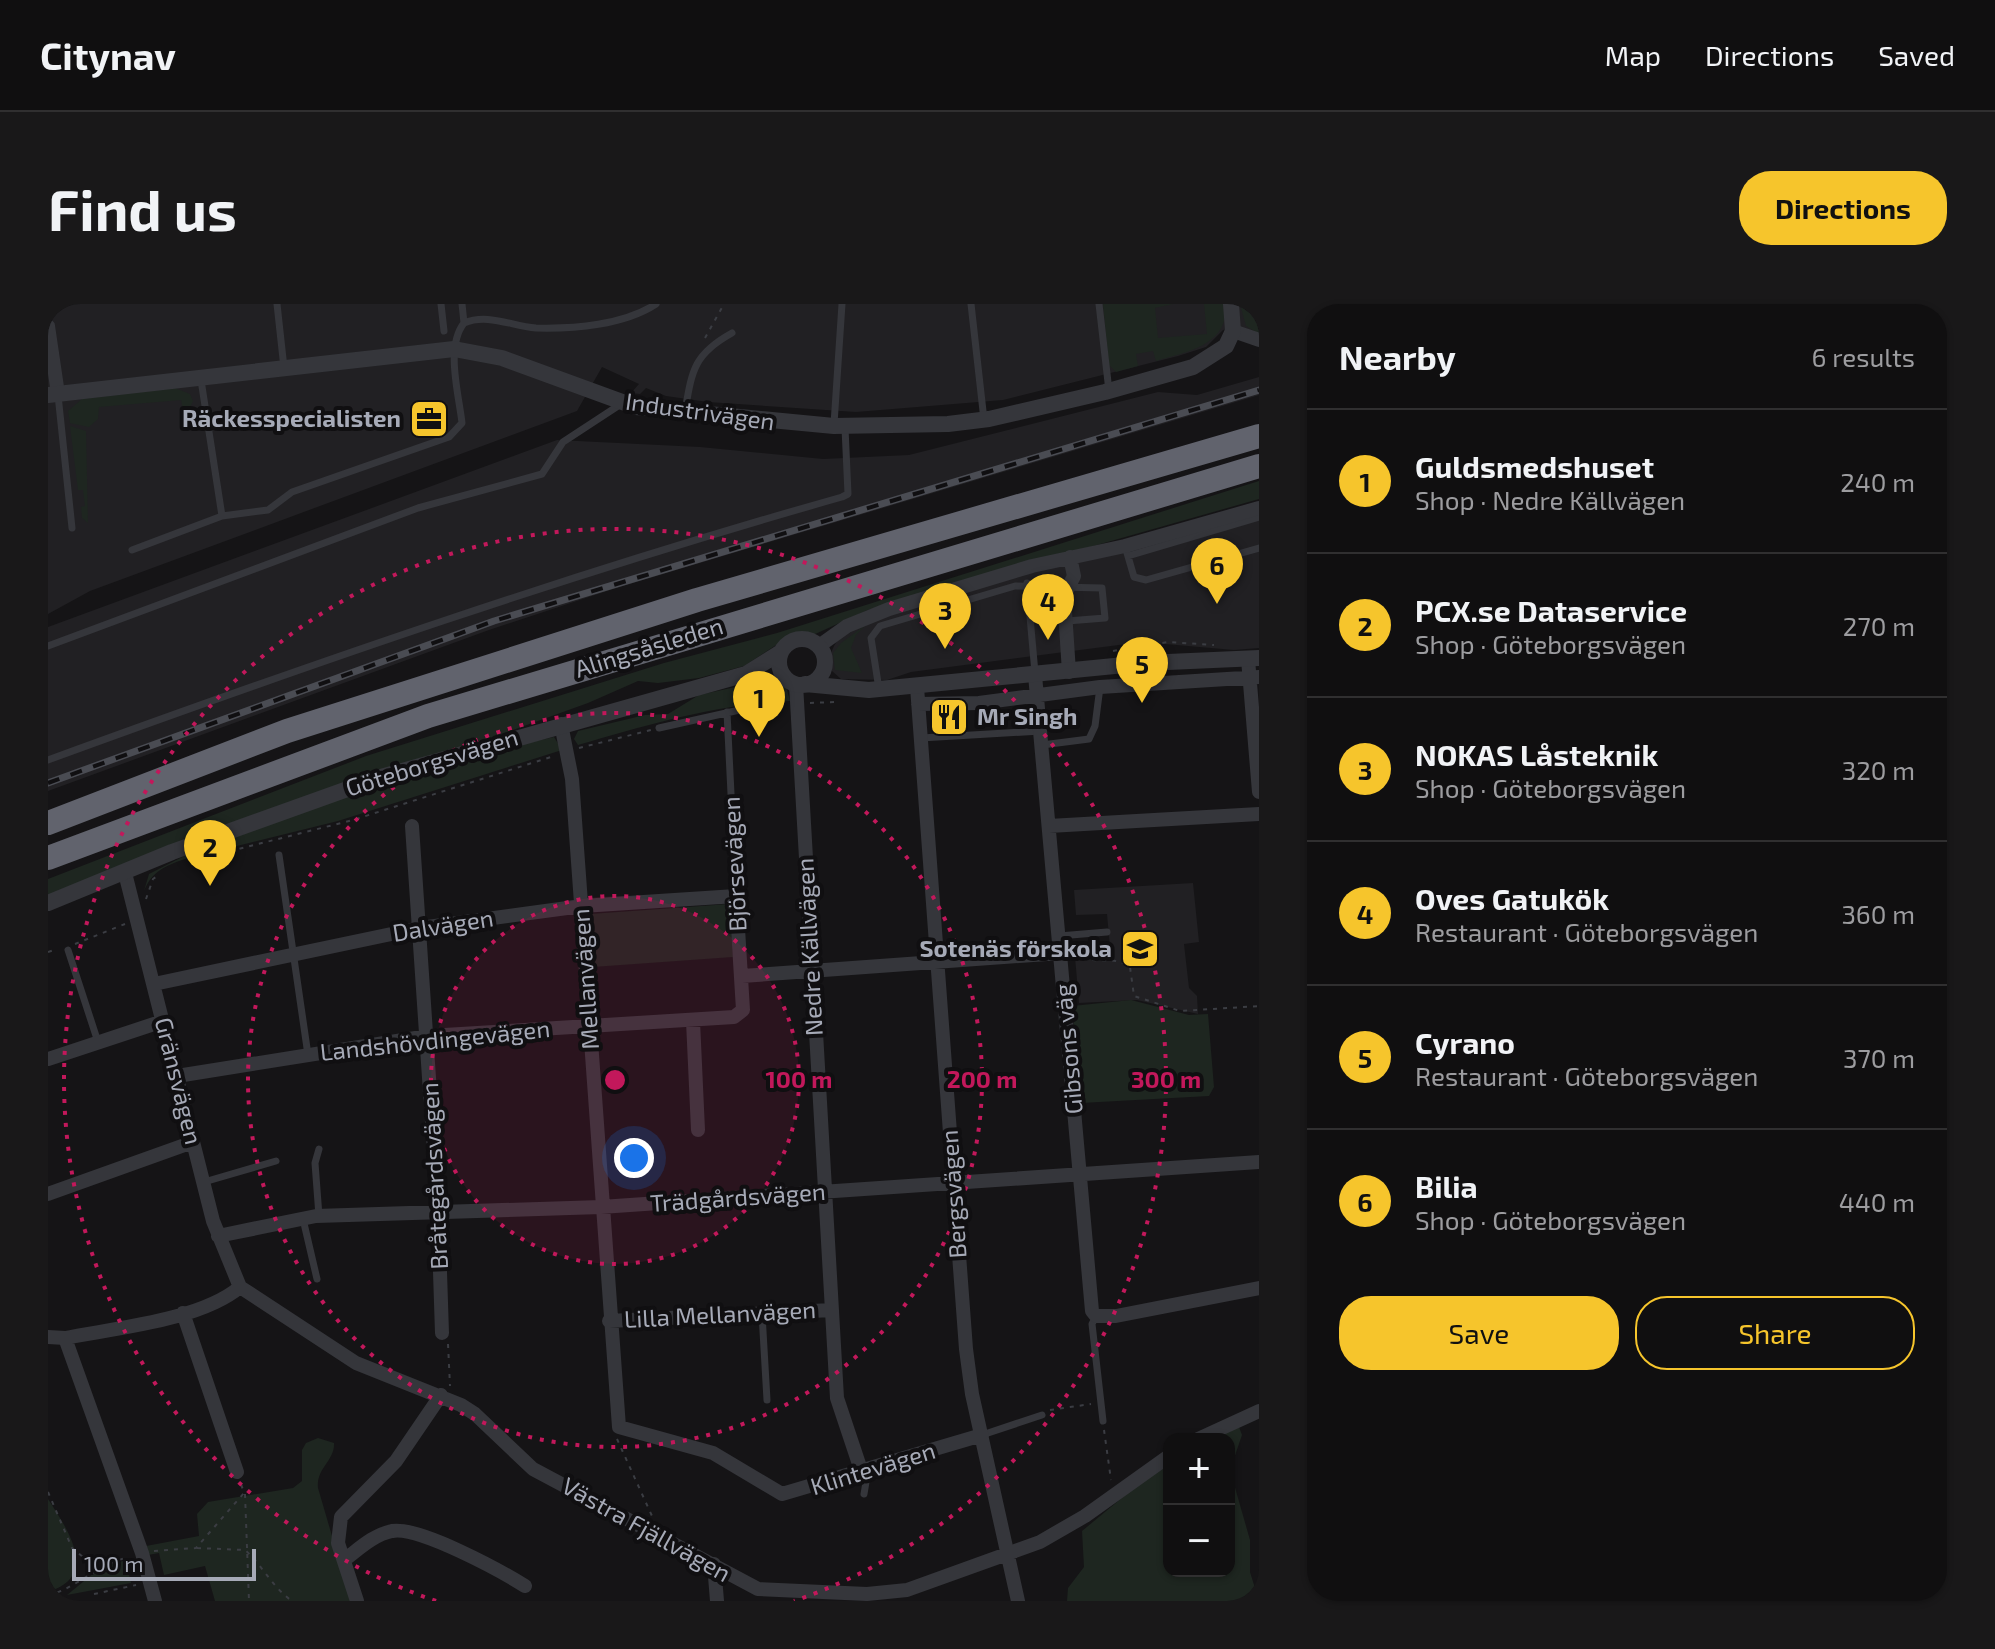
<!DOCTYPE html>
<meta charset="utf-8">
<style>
body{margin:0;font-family:"Exo 2",sans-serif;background:#191819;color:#f1f3f6}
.controls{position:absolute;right:24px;bottom:24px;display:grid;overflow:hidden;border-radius:16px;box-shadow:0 2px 6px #0004}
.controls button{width:72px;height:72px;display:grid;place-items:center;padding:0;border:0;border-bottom:2px solid #302f30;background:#100f10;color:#f1f3f6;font:40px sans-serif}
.scale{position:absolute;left:24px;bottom:20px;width:184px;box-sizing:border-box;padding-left:8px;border:4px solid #a6aab7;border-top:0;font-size:22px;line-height:28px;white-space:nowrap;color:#a6aab7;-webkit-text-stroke:6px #100f11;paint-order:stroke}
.you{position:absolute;left:586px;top:854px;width:28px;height:28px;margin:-20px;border:6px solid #fff;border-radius:50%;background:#1a73e8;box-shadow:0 0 0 12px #1a73e833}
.badge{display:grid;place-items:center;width:52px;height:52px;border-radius:50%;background:#f6c52c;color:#111;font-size:26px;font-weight:700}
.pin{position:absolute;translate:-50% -66px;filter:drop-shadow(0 2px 4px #0008)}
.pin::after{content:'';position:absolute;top:42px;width:28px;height:24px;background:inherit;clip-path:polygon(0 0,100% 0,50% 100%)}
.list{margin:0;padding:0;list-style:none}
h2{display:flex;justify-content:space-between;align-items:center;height:104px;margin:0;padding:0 32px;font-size:34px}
h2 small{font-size:26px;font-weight:400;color:#9c9c9f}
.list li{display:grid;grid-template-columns:52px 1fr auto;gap:24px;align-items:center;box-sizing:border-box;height:144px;padding:0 32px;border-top:2px solid #302f30}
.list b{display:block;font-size:30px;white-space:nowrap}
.list p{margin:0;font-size:26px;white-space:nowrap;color:#9c9c9f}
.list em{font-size:26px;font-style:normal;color:#9c9c9f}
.actions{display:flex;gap:16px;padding:24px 32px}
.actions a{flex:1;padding:18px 0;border:2px solid #f6c52c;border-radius:32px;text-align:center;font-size:28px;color:#f6c52c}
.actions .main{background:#f6c52c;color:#111}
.map{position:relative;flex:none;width:1211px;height:1297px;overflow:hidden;border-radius:32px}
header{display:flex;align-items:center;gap:48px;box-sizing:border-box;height:112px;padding:0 40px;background:#100f10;border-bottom:2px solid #302f30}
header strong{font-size:38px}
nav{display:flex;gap:44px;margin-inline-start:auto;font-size:28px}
.intro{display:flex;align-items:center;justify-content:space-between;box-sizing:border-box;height:192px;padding:0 48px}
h1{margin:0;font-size:56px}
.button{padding:20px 36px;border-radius:32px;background:#f6c52c;color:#111;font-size:28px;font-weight:700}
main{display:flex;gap:48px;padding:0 48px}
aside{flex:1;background:#100f10;border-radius:32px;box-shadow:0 2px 6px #0004}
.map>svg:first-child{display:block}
.built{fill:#212023}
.green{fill:#1e2620}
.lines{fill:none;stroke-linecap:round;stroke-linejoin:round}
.path{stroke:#3b3d43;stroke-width:2;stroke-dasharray:4 6;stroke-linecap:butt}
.service{stroke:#35363b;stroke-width:7}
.minor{stroke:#35363b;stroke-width:14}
.tertiary{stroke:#35363b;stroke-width:16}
.motorway{stroke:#61636d;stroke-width:24}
.rail-casing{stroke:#4a4c53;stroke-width:7}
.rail{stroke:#100f11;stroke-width:4;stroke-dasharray:12;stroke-linecap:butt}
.ring{fill:none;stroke:#c2185b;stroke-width:4;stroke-dasharray:4 8}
.labels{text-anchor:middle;stroke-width:8;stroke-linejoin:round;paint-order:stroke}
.street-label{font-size:24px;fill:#a6aab7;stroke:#100f11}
.poi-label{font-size:24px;font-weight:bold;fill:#a6aab7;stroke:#100f11;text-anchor:end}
.centre{fill:#c2185b;stroke:#100f11;stroke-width:4}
.ring-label{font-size:24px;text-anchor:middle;font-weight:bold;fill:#c2185b;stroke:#100f11;stroke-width:8;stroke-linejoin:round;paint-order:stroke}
</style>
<header>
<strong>Citynav</strong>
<nav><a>Map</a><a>Directions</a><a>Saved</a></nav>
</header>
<div class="intro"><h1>Find us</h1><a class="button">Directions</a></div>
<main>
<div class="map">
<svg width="1211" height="1297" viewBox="0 0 1211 1297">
<rect width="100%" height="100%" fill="#151416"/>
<!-- built -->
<path class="built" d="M0 0H1211V33L1197 24 1175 26 1158 43 1130 52 955 96 808 108 660 98 618 92 598 84 592 90 583 89 591 80 554 63 529 107 42 287 0 310Z
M1211 73V91L562 286 441 326 0 487V323L509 136 652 143 775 155 861 151 1110 88 1149 91Z
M1211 208V344L1186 346 1094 338 863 368 839 376 793 375 784 367 780 356 786 342 792 332 809 320 982 265Z
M1145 579 1151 638 1136 640 1141 684 1149 692 1150 710 1089 696 1031 699 1027 653 1030 646 1062 643 1059 610 1028 611 1026 586Z"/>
<!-- green -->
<path class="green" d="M1055 0H1125L1107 4 1110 34 1159 30 1156 0H1177C1182 41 1139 48 1108 57L1105 47 1088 50 1090 62 1068 68 1061 61Z
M1192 0H1211V30L1198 22Z
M127 84 142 90 145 97 142 103 135 105 133 96 51 103 50 115 41 123 22 119 20 107 34 95Z
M22 122 38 127 40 219 34 214 33 203 37 202 35 186H30Z
M1211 177V195L820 306 765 331 745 330 696 362 651 374 610 379 590 377 540 399 0 593V575L318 452 616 359 729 329Z
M818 321 808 331 803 344 814 369 787 366 785 349 793 339Z
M715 377 738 382 742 397C669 400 600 421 530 441L526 435 530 427 597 411 620 410 651 391Z
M506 433 514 446 290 517 137 555C117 562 104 567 96 587L101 570 150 545 289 495 414 454Z
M681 600 685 653 545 663 542 610Z
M1083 696 1141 711 1160 710 1166 783 1161 792 1033 799 1024 702Z
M1191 1123 1194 1131 1182 1166 1202 1236V1268L1211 1297H1019L1020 1284 1036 1263 1034 1227 1121 1155V1267H1181V1135H1152Z
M270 1134 286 1139C287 1157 268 1164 270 1184L303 1297H167L157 1262 116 1271 111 1249 100 1251 98 1242 151 1232 149 1210 160 1198 245 1184 254 1177V1146L258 1139Z
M0 1195C20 1226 52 1272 0 1288Z
M78 1256 83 1279 19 1291 52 1264Z"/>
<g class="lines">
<!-- path -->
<path class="path" d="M657 34 676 0
M1065 347 1120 338 1166 341
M687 389 703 394
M762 399 788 398
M714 402 736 400
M531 444 603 426
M143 557 305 516 506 452
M98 595 105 575 112 570
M27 640 77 620
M0 648 9 645
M1025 651C1043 662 1065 650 1082 663L1086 692 1132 707 1211 702
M400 1040 402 1082
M1002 1106 1043 1100
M1056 1126 1063 1176
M569 1135 604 1212
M0 1188 24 1244 46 1262
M197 1190 201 1297
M149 1244 197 1246C215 1262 224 1283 244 1297
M106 1247 148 1244 196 1189 193 1180
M46 1290 88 1281
M0 1292C31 1282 48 1262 80 1253"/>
<!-- service -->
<path class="service" d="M229 0 236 64
M393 0 396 27
M923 0 936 116
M1051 0 1061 87
M416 19C440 9 463 22 488 24 526 25 576 21 608 0
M153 76 174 212
M10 91 24 224
M637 107C644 66 646 50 684 29
M786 120 794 0
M1077 242 1086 273 1098 276 1211 244
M84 246 174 212 220 206 244 188 401 133 414 119C411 91 397 43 416 19L414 0
M1080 252 1211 213
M979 279 987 369
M0 342 370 204 494 170 515 138 573 100
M831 385 823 334 832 322 967 282 1054 284 1057 314 1019 317
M679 408 688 592
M611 424 705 403
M873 434 993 427
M994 441 1041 435 1047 422 1052 383
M0 456C263 360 525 269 794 193L800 190 797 124
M231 551 260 751
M1011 632 1059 628
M20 646 50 738
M156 878 228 857
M271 912 267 859 271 845
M255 915 269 975
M714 1010 719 1096
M1048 1012 1044 1020 1055 1117
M934 1131 994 1111
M814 1169 818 1178 816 1190"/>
<!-- minor -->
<path class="minor" d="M0 22 10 90
M1185 27 1211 36
M771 342 799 322 841 305 984 262 1077 242 1211 204
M1200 355 1211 488
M1021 368 1016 292 1026 272 1022 253
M987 371 1044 1007 1048 1012H1068L1211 984
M748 380 789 1094 814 1169
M869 383 918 1045 924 1090 970 1297
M870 400 931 399 1052 383 1211 373
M513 420 524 475 571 1123 665 1149 734 1190 934 1131
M364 522 390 907 394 1029
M1001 522 1211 510
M77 569 165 917 192 983
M694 672 1013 649
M106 680 372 624 534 602 688 592 695 706 686 713 380 732 129 772
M645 717 650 826
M0 755 115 717
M0 890 145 838
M170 932 268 912 553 903 1211 858
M192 983 308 1059 413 1101 427 1110 485 1165 710 1285 819 1290 859 1286 992 1238 1037 1212 1121 1152
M135 1009 189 1168
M561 1017 784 1006
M0 1033 17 1034C68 1024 153 1016 192 983
M17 1034 94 1249 107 1297
M1150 1135 1211 1107
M296 1256C311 1245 325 1231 344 1227 371 1222 453 1267 477 1282
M666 1260 669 1297
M309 1297 290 1239 293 1213 348 1157 393 1091"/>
<!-- tertiary -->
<path class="tertiary" d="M0 91 406 45 454 54 588 103 786 122 900 120 941 115 1057 88 1145 63 1178 42 1185 27 1183 0
M731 358a23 23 0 1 1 46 0a23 23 0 1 1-46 0Z
M757 380 821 386 1097 359 1211 354
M0 599 124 548 333 473 698 370 733 348"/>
<!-- motorway -->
<path class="motorway" d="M0 519 239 427 649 296 1211 132
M0 554 380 412 1211 162"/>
<!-- rail casing -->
<g class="rail-casing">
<path id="rail" d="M0 479 446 317 1211 86"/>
</g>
<!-- rail -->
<use href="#rail" class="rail"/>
</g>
<!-- distance rings -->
<circle cx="567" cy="776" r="184" fill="#c2185b" fill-opacity=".12"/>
<g class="ring">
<circle cx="567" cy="776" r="184"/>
<circle cx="567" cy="776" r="367"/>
<path d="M388 1297A551 551 0 1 1 746 1297"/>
</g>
<!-- icons -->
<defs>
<g id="office-square" transform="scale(2)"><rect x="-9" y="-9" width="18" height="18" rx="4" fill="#f6c52c" stroke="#100f11"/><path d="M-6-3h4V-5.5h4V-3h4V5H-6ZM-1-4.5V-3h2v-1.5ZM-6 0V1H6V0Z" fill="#111"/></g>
<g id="restaurant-square" transform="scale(2)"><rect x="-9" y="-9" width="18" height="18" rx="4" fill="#f6c52c" stroke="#100f11"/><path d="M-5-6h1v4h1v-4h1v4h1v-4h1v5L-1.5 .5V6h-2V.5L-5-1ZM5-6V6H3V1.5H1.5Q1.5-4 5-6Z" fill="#111"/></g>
<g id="school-square" transform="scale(2)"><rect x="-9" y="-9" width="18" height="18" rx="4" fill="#f6c52c" stroke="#100f11"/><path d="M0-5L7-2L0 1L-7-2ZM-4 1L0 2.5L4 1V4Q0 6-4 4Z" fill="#111"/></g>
</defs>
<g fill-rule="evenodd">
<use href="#office-square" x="381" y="115"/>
<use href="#restaurant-square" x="901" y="413"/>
<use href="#school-square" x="1092" y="645"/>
</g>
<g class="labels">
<!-- street labels -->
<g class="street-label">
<text transform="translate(652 108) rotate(8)" y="8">Industrivägen</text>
<text transform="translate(601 344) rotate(-17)" y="8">Alingsåsleden</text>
<text transform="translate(384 459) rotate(-17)" y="8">Göteborgsvägen</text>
<text transform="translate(687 560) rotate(-93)" y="8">Björsevägen</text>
<text transform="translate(395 622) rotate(-9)" y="8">Dalvägen</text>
<text transform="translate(762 643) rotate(-93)" y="8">Nedre Källvägen</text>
<text transform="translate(538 675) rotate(-94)" y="8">Mellanvägen</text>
<text transform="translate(387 737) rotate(-6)" y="8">Landshövdingevägen</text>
<text transform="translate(1021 745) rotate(-95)" y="8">Gibsons väg</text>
<text transform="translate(130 777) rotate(76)" y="8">Gränsvägen</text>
<text transform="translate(387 872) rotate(-93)" y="8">Bråtegårdsvägen</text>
<text transform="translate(906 890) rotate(-94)" y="8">Bergsvägen</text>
<text transform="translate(690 894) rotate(-4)" y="8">Trädgårdsvägen</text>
<text transform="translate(672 1011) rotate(-3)" y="8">Lilla Mellanvägen</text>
<text transform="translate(825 1165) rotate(-17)" y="8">Klintevägen</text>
<text transform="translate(598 1226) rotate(29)" y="8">Västra Fjällvägen</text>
</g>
<!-- poi labels -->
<g class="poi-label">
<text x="353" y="123">Räckesspecialisten</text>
<text x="929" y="421" text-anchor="start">Mr Singh</text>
<text x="1064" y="653">Sotenäs förskola</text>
</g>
</g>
<circle cx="567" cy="776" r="12" class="centre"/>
<g class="ring-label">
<text x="751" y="784">100 m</text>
<text x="934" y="784">200 m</text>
<text x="1118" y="784">300 m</text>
</g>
</svg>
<div class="controls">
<button>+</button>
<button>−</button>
</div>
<div class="scale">100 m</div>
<div class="you"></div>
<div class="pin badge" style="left:711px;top:433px">1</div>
<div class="pin badge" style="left:162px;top:582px">2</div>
<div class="pin badge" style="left:897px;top:345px">3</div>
<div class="pin badge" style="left:1000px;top:336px">4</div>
<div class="pin badge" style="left:1094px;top:399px">5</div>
<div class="pin badge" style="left:1169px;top:300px">6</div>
</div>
<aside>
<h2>Nearby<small>6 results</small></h2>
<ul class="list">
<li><span class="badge">1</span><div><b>Guldsmedshuset</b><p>Shop · Nedre Källvägen</p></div><em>240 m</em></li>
<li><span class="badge">2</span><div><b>PCX.se Dataservice</b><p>Shop · Göteborgsvägen</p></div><em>270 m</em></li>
<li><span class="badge">3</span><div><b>NOKAS Låsteknik</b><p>Shop · Göteborgsvägen</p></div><em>320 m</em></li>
<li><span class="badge">4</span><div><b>Oves Gatukök</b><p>Restaurant · Göteborgsvägen</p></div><em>360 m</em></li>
<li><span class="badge">5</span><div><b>Cyrano</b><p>Restaurant · Göteborgsvägen</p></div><em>370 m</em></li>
<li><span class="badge">6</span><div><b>Bilia</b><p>Shop · Göteborgsvägen</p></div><em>440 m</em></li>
</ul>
<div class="actions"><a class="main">Save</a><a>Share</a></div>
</aside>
</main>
